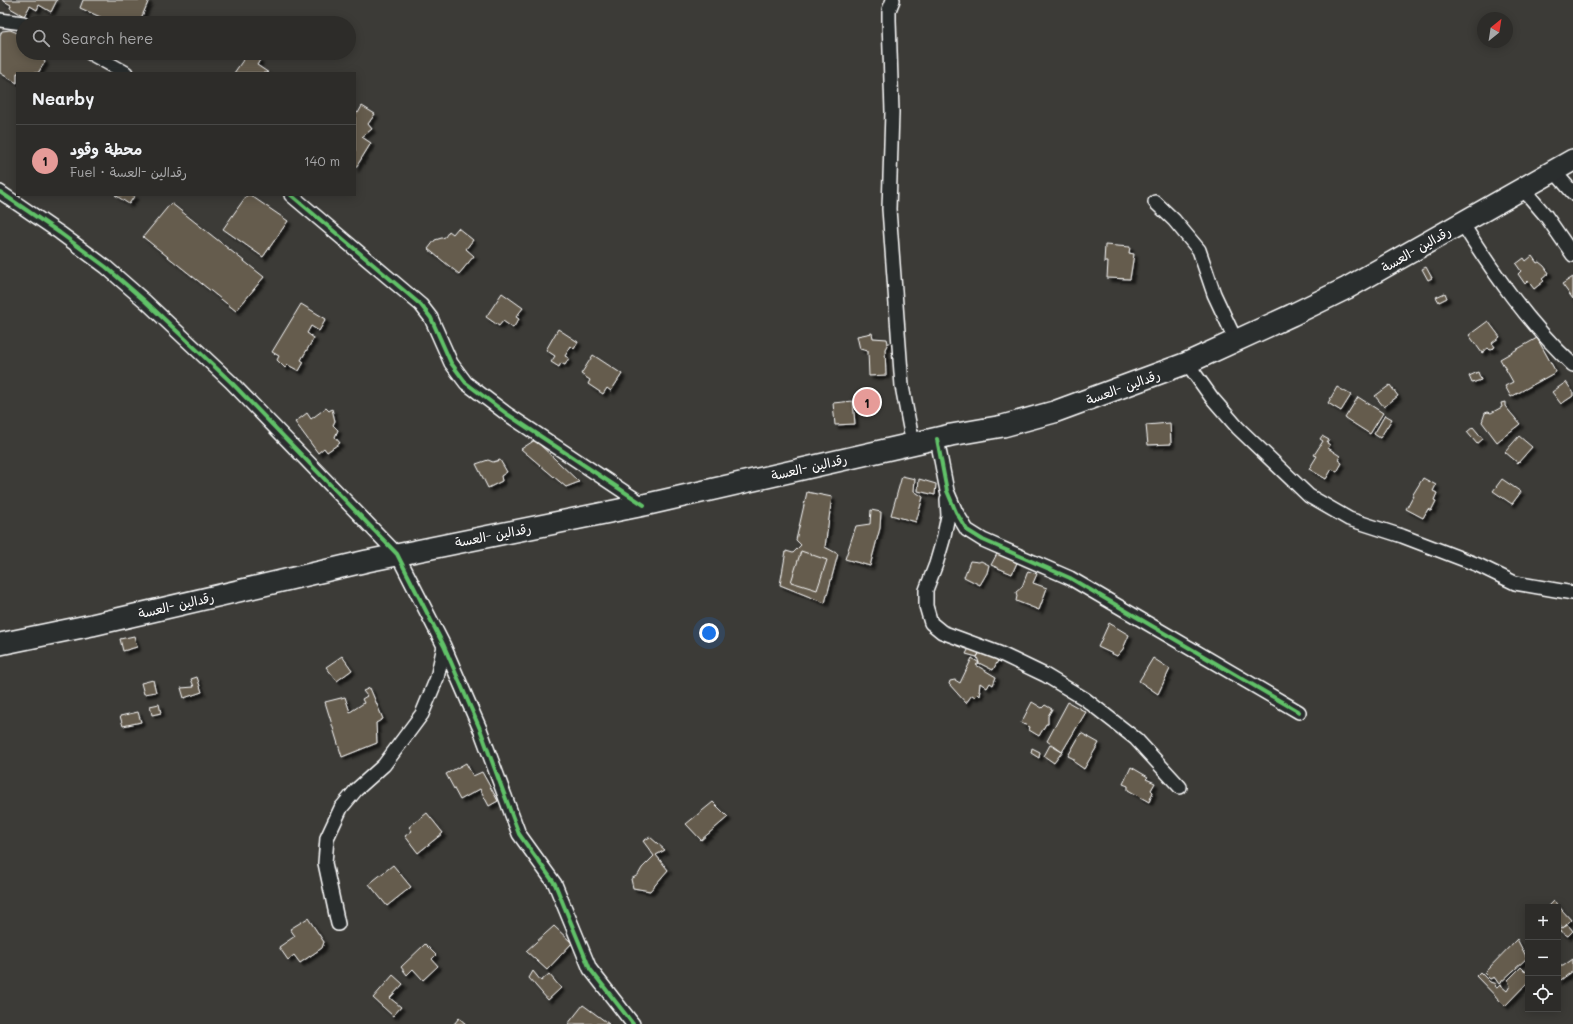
<!DOCTYPE html>
<meta charset="utf-8">
<style>
body{margin:0;font-family:Mali,"Playpen Sans Arabic",sans-serif;background:#393835;color:#f1f3f6}
.controls{position:absolute;right:12px;bottom:12px;display:grid;overflow:hidden;border-radius:0px;box-shadow:0 2px 10px #0003}
.controls button{width:36px;height:36px;display:grid;place-items:center;padding:0;border:0;border-bottom:1px solid #484846;background:#2d2c29;color:#f1f3f6;font:20px sans-serif}
.compass{position:absolute;left:1477px;top:12px;width:36px;height:36px;border-radius:50%;background:#2d2c29;box-shadow:0 2px 10px #0003;rotate:30deg}
.you{position:absolute;left:709px;top:633px;width:14px;height:14px;margin:-10px;border:3px solid #fff;border-radius:50%;background:#1a73e8;box-shadow:0 0 0 6px #1a73e833}
.badge{display:grid;place-items:center;width:26px;height:26px;border-radius:50%;background:#e69b98;color:#111;font-size:13px;font-weight:700}
.pin{position:absolute;translate:-50% -50%;border:2px solid #fff;box-shadow:0 1px 4px #0006}
.list{margin:0;padding:0;list-style:none}
h2{display:flex;justify-content:space-between;align-items:center;height:52px;margin:0;padding:0 16px;font-size:17px}
h2 small{font-size:13px;font-weight:400;color:#a7a7a8}
.list li{display:grid;grid-template-columns:26px 1fr auto;gap:12px;align-items:center;box-sizing:border-box;height:72px;padding:0 16px;border-top:1px solid #484846}
.list b{display:block;font-size:15px;white-space:nowrap}
.list p{margin:0;font-size:13px;white-space:nowrap;color:#a7a7a8}
.list em{font-size:13px;font-style:normal;color:#a7a7a8}
.icon{flex:none;width:22px;height:22px;fill:none;stroke:currentColor;stroke-width:2;stroke-linecap:round;stroke-linejoin:round}
.map{position:relative;flex:none;width:1573px;height:1024px;overflow:hidden}
.search{position:absolute;background:#2d2c29;box-shadow:0 2px 10px #0003;left:16px;top:16px;width:340px;height:44px;display:flex;align-items:center;gap:10px;box-sizing:border-box;padding:0 14px;border-radius:22px;color:#a7a7a8;font-size:15px}
.panel{position:absolute;background:#2d2c29;box-shadow:0 2px 10px #0003;left:16px;top:72px;width:340px;height:124px;border-radius:0px}
.map>svg:first-child{display:block}
.building{fill:#655c4d;stroke:#fff;filter:url(#shadow)}
.lines{fill:none;stroke-linecap:round;stroke-linejoin:round}
.minor-casing{stroke:#fff;stroke-width:16}
.primary-casing{stroke:#fff;stroke-width:24}
.minor{stroke:#2a2d2e;stroke-width:13}
.primary{stroke:#2a2d2e;stroke-width:21}
.cycleway-casing{stroke:#2a2d2e;stroke-width:6}
.cycleway{stroke:#61c268;stroke-width:4}
.labels{text-anchor:middle;stroke-width:3;stroke-linejoin:round;paint-order:stroke}
.street-label{font-size:13px;fill:#fff;stroke:#2a2d2e}
</style>
<div class="map">
<svg width="1573" height="1024" viewBox="0 0 1573 1024">
<defs>
<filter id="shadow"><feDropShadow dx="3.5" dy="3.5" stdDeviation="1" flood-color="#0009"/></filter>
</defs>
<rect width="100%" height="100%" fill="#3c3b37"/>
<filter id="ink" filterUnits="userSpaceOnUse"><feTurbulence type="fractalNoise" baseFrequency=".025" numOctaves="2"/><feDisplacementMap in="SourceGraphic" scale="8" xChannelSelector="R" yChannelSelector="G"/><feConvolveMatrix kernelMatrix="1 2 1 2 8 2 1 2 1" color-interpolation-filters="sRGB"/></filter>
<g filter="url(#ink)">
<!-- building -->
<path class="building" d="M2 0H57L51 12 39 5 37 10 30 6 24 16 10 8 11 5Z
M83 0H149L139 23H114L80 8Z
M10 30 23 35V53H39L45 62 38 73H17V83L0 73V35L2 31Z
M248 53H252L260 60 257 65 269 73H234Z
M362 106 375 114 368 124 372 129 362 137 371 143 355 169V111L358 113Z
M115 195H135L129 204Z
M247 195H250L288 221 263 257 223 229Z
M171 203 264 277 236 311 143 237Z
M458 228 473 240 466 249 474 256 459 274 428 249 435 240 445 237 449 231 453 234Z
M1105 245 1130 247 1129 253 1134 254 1130 279 1107 278 1108 262H1104Z
M1532 256 1537 263 1539 262 1544 266 1549 273 1542 279 1544 281 1534 289 1528 281 1525 284 1518 274 1521 271 1516 264 1524 258 1526 261Z
M1426 267 1432 278 1428 280 1422 269Z
M1573 277V299L1562 284Z
M502 293 523 308 516 317 519 319 513 328 503 321 499 326 486 317Z
M1445 293 1447 298 1439 302 1436 297Z
M301 304 326 319 319 331 311 326 307 333 314 338 301 360 304 362 299 371 288 365 285 368 277 360 279 356 272 352Z
M1488 321 1500 337 1492 343 1495 347 1490 350 1488 348 1482 353 1469 335Z
M558 329 578 342 574 349 571 346 565 356 569 358 565 365 561 363 559 367 551 362 555 356 546 350Z
M872 333 873 338 887 339 888 343 885 349 886 375 869 376 868 351 860 349 857 336Z
M1537 338 1556 372 1511 397 1505 386 1513 382 1500 359Z
M593 355 622 374 611 391 607 388 603 394 588 384 590 380 581 374Z
M1478 372 1481 380 1472 383 1469 376Z
M1566 382 1573 392V396L1561 404 1552 392Z
M1390 385 1398 396 1384 407 1375 396Z
M1337 387 1351 395 1341 411 1328 403Z
M1358 397 1383 413 1370 434 1345 418Z
M853 401 855 424 835 425 833 403Z
M1505 402V406L1520 424 1497 442 1482 422 1485 413 1488 412 1491 413 1502 407 1501 403Z
M326 408 329 411 332 409 335 421 333 425 338 430 335 437 340 443 327 452 324 448 318 453 295 422 307 413 311 419Z
M1385 415 1392 419 1380 438 1374 434Z
M1170 423 1171 444 1148 445 1146 425Z
M1473 427 1483 439 1477 444 1467 432Z
M1322 436 1329 440 1327 443 1330 445 1328 448 1340 456 1338 460 1342 463 1337 472 1332 469 1326 479 1309 469 1317 456 1314 455 1323 441 1320 439Z
M1519 436 1532 447 1518 463 1505 452Z
M535 440 579 482 566 487 521 449Z
M488 460 493 462 500 460 507 472 501 476 502 481 488 488 476 464Z
M902 476 915 479 914 491 923 497 916 522 891 515Z
M1423 478 1436 485 1433 491 1437 493 1434 500 1436 501 1431 511 1428 509 1423 518 1406 509 1413 496H1412Z
M919 479 936 484 935 495 918 491Z
M1502 479 1521 492 1512 504 1493 491Z
M807 492 832 497 825 547 838 554 825 603 780 585 786 551 793 553 801 545 796 540Z
M871 510 881 512 880 528 870 566 845 559 856 526 870 524Z
M999 550 1019 558 1012 574 991 565Z
M801 551 827 560 817 590 791 582Z
M970 561 979 562 981 561 989 565 987 573 980 585 964 577Z
M1028 571 1037 574 1033 583 1047 588 1039 610 1016 601 1017 596 1016 592 1022 587Z
M1109 623 1129 635 1123 649 1117 656 1098 647Z
M134 636 137 647 123 651 120 639Z
M971 644 982 648 977 657 966 654Z
M982 649 999 659 993 670 979 663 977 657Z
M342 656 352 670 337 681 326 667Z
M972 658 979 663 976 665 996 677 993 685 990 683 987 688 980 683 979 692 981 690 980 696 978 694 975 697 972 695 966 703 949 684 950 681 955 680 960 683Z
M1153 658 1170 669 1158 694 1139 681Z
M197 677 202 692 184 698 181 688 194 687 191 679Z
M153 680 156 692 144 694 141 683Z
M370 688 383 719 376 723 377 743 342 757 325 702 345 697 350 712 364 703 362 699 367 696 363 691Z
M1032 702 1042 708 1045 705 1052 709 1048 716V724H1046L1039 736 1029 730 1030 727 1021 723Z
M1068 702 1086 712 1062 752 1047 741Z
M159 704 161 713 152 715 150 706Z
M138 712 141 722 123 726 120 716Z
M1081 733 1099 743 1084 769 1074 762V759L1068 756Z
M1050 745 1062 752 1054 763 1044 756Z
M1032 748 1040 752 1039 758 1031 753Z
M466 763 473 776 482 772 498 801 489 806 480 789 460 800 446 774Z
M1131 767 1148 777 1146 779 1155 783 1151 790 1153 792 1149 802 1128 790V786L1123 784Z
M713 802 728 817 701 840 686 824Z
M427 813 443 833 418 853 405 836 412 831 409 827Z
M650 837 665 850 656 855 668 870 650 891 633 888 631 879 638 875 642 868 654 856 643 841Z
M393 865 411 887 387 906 369 884Z
M1554 901 1571 920 1563 928 1558 922V907H1548Z
M308 918 324 942 322 948 300 963 294 955 288 960 279 947 295 936 290 929Z
M1568 925 1573 931 1568 936 1558 930Z
M554 926 572 943 547 970 526 951Z
M1517 939 1527 958 1499 984 1494 977 1490 979 1484 973Z
M425 944 436 955 432 959 438 966 423 980 413 969 407 975 401 967Z
M1573 959V971L1558 982V966H1563Z
M1521 967 1525 971 1528 969V982L1505 1006 1476 976 1480 972 1490 982 1496 984 1494 986 1497 988 1500 985 1507 991 1510 986 1508 980Z
M533 971 541 981 549 974 561 988 548 1000 529 978Z
M393 975 403 984 390 998 401 1007 393 1016 373 998Z
M583 1005 609 1024H568Z
M459 1018 466 1024H454Z"/>
<g class="lines">
<!-- minor casing -->
<g class="minor-casing">
<path id="minor" d="M893 0 889 10V20L892 112 889 209 902 386 913 444
M0 20 23 23
M90 53 126 73
M1554 171 1573 193
M1523 189 1546 216 1573 255
M0 192 60 233 106 267 146 302 231 382 397 554 444 646 480 729 519 834 555 884 590 969 633 1024
M291 195 421 305 431 318 451 363 466 383 507 414 644 505
M1155 202 1174 220 1199 250 1214 294 1236 341
M1462 223C1494 274 1529 324 1573 365
M1187 363 1212 398 1238 428 1309 496 1349 519 1402 536 1478 565 1515 583 1573 593
M937 439 947 491 956 512 967 530 983 540 1070 578 1299 712
M947 499 948 516 943 540 936 564 926 590V606L931 623 942 632 999 653 1045 675 1085 699 1136 739 1180 787
M338 924 325 863 327 838 341 808 356 790 384 765 422 714 437 678 444 646"/>
</g>
<!-- primary casing -->
<g class="primary-casing">
<path id="primary" d="M0 644 92 625 367 561 644 505 951 435 1003 426 1054 412 1187 363 1292 315 1347 288 1573 160"/>
</g>
<!-- minor -->
<use href="#minor" class="minor"/>
<!-- primary -->
<use href="#primary" class="primary"/>
<!-- cycleway casing -->
<g class="cycleway-casing">
<path id="cycleway" d="M0 192 60 233 106 267 146 302 231 382 397 554 444 646 480 729 519 834 555 884 590 969 633 1024
M291 195 421 305 431 318 451 363 466 383 507 414 644 505
M937 439 947 491 956 512 967 530 983 540 1070 578 1299 712"/>
</g>
<!-- cycleway -->
<use href="#cycleway" class="cycleway"/>
</g>
</g>
<g class="labels">
<!-- street labels -->
<g class="street-label">
<text transform="translate(1416 249) rotate(-30)" y="5">رقدالين -العسة</text>
<text transform="translate(1123 387) rotate(-20)" y="5">رقدالين -العسة</text>
<text transform="translate(809 467) rotate(-13)" y="5">رقدالين -العسة</text>
<text transform="translate(493 535) rotate(-11)" y="5">رقدالين -العسة</text>
<text transform="translate(176 605) rotate(-13)" y="5">رقدالين -العسة</text>
</g>
</g>
</svg>
<div class="controls">
<button>+</button>
<button>−</button>
<button><svg class="icon" aria-label="locate" viewBox="0 0 24 24"><circle cx="12" cy="12" r="6"/><path d="M12 2v4M12 18v4M2 12h4M18 12h4"/></svg></button>
</div>
<svg class="compass" viewBox="-18 -18 36 36"><path d="M0-13l5 13h-10z" fill="#e53935"/><path d="M0 13l5-13h-10z" fill="#a7a7a8"/></svg>
<div class="you"></div>
<div class="pin badge" style="left:867px;top:402px">1</div>
<div class="search"><svg class="icon" aria-label="search" viewBox="0 0 24 24"><circle cx="10" cy="10" r="6"/><path d="M15 15l6 6"/></svg>Search here</div>
<section class="panel">
<h2>Nearby<small></small></h2>
<ul class="list">
<li><span class="badge">1</span><div><b>محطة وقود</b><p>Fuel · رقدالين -العسة</p></div><em>140 m</em></li>
</ul>
</section>
</div>
